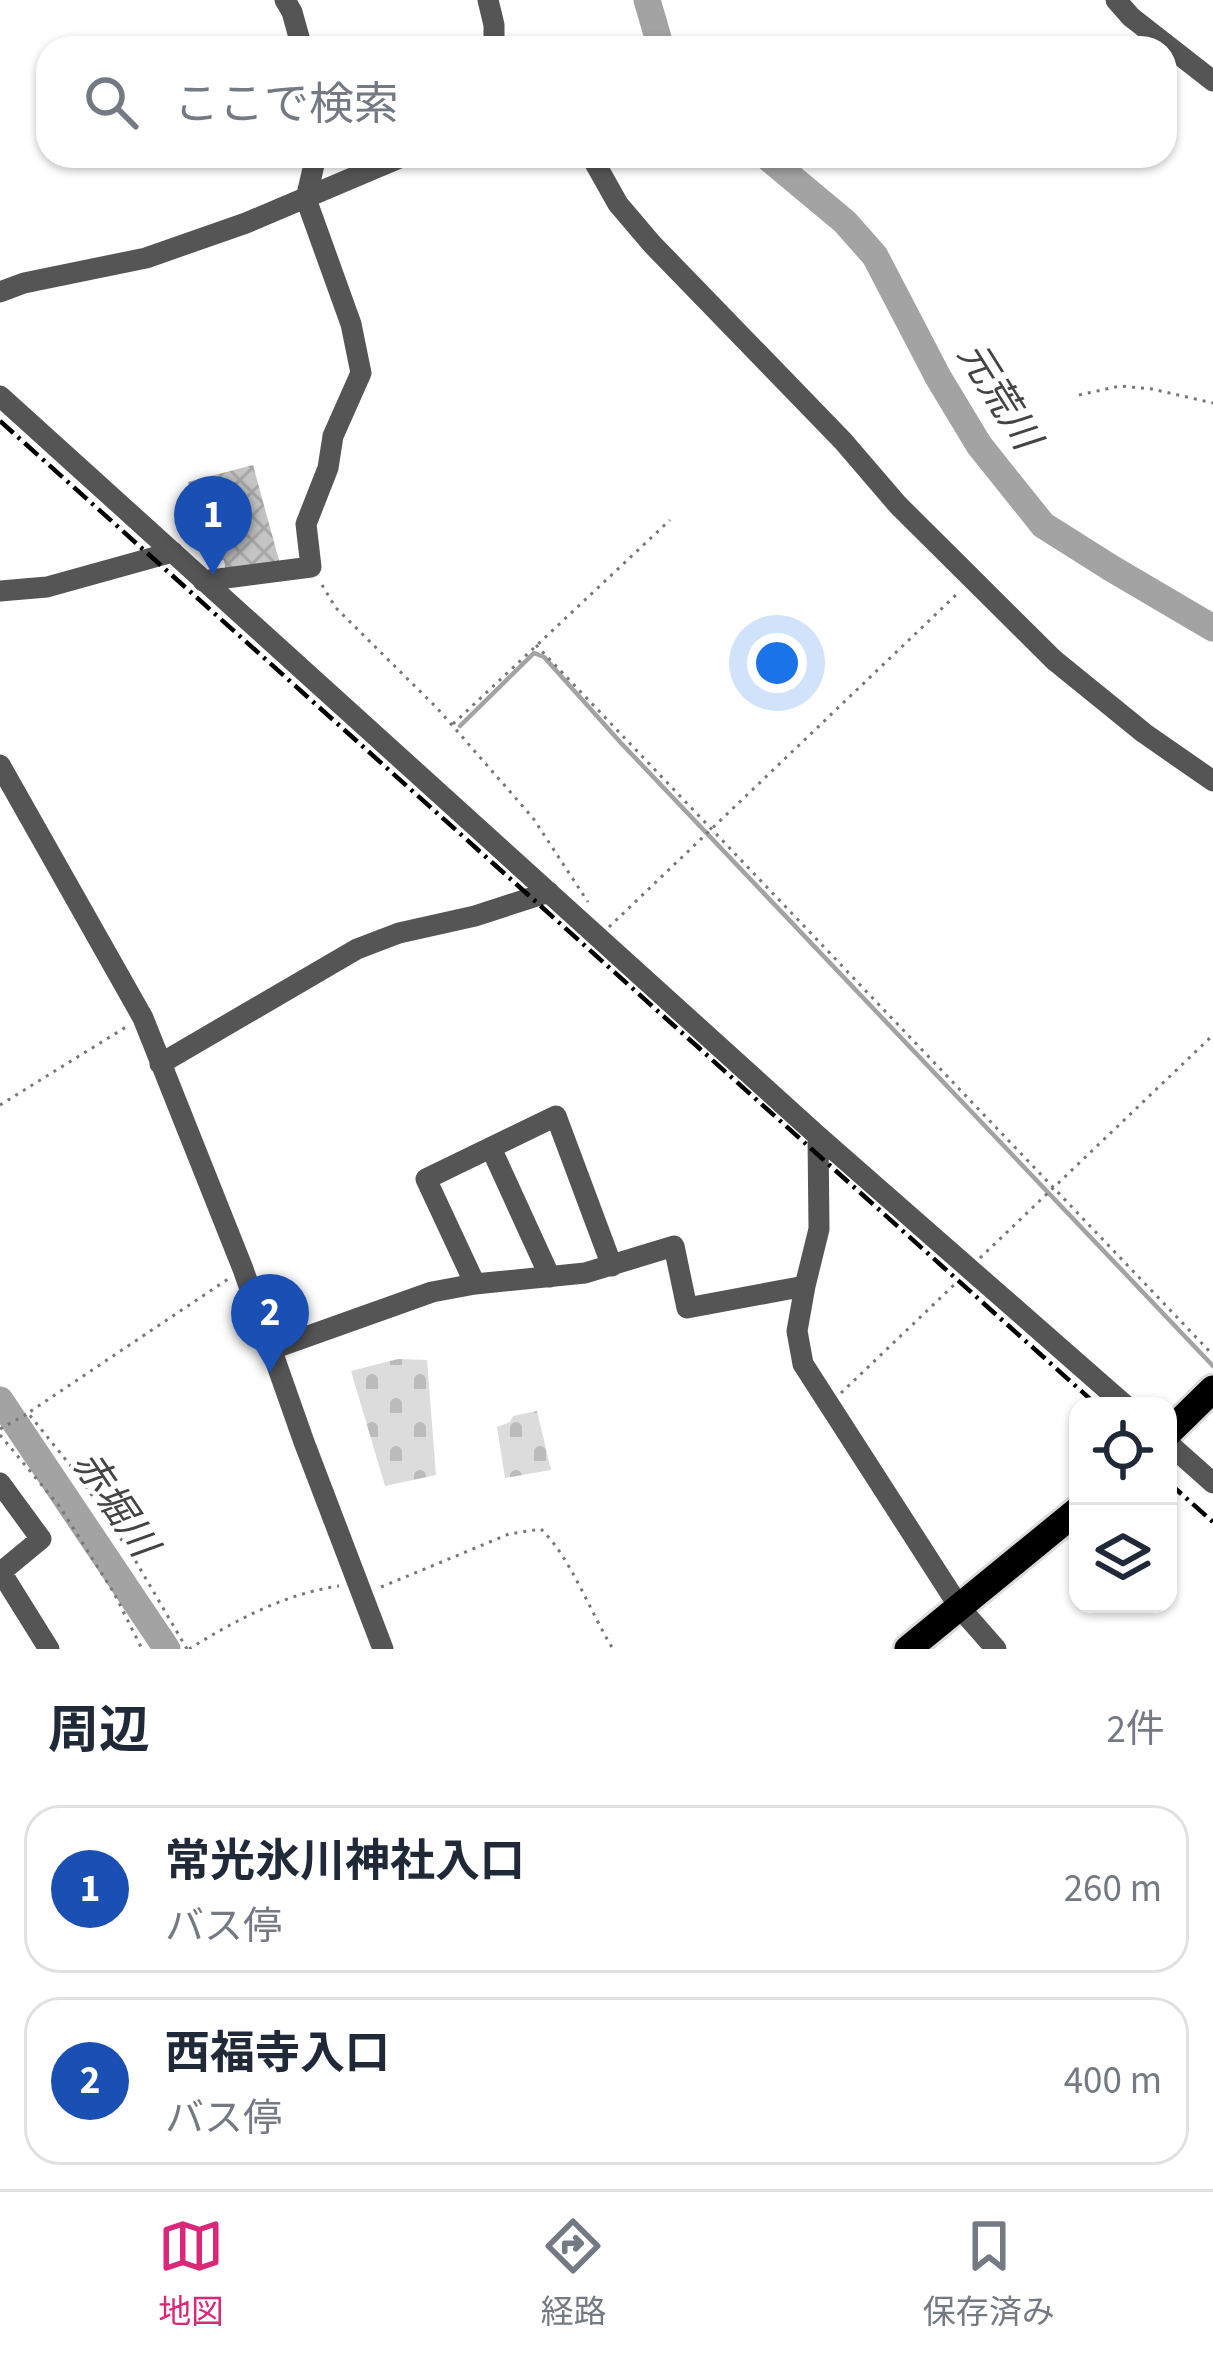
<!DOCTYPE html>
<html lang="ja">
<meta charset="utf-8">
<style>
body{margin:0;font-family:"Source Sans 3","Noto Sans JP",sans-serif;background:#f2f2f3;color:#1f2937}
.controls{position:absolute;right:36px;bottom:36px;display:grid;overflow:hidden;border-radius:24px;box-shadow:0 3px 9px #0004}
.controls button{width:108px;height:108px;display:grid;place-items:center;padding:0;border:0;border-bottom:3px solid #e0e1e3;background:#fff;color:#1f2937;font:60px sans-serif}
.you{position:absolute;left:777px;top:663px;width:42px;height:42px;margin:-30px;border:9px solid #fff;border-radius:50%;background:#1a73e8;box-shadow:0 0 0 18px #1a73e833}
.badge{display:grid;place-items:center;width:78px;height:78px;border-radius:50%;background:#db2777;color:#fff;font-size:39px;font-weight:700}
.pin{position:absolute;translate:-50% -99px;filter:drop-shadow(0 3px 6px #0008)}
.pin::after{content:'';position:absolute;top:63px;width:42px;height:36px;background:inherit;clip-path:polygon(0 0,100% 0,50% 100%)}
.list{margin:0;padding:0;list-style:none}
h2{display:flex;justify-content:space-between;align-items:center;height:156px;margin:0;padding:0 48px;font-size:51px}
h2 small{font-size:39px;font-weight:400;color:#747a83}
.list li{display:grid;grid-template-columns:78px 1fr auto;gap:36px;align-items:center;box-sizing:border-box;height:168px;margin:0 24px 24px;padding:0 24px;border:3px solid #e0e1e3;border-radius:36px}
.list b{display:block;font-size:45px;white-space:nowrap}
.list p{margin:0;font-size:39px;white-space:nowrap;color:#747a83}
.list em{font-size:39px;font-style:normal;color:#747a83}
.icon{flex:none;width:66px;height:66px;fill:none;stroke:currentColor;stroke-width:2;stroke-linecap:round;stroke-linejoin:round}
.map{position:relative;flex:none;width:1213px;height:1649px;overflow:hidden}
.search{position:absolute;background:#fff;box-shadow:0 3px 9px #0004;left:36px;right:36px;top:36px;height:132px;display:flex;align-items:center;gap:30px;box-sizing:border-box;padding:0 42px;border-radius:36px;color:#747a83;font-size:45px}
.sheet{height:540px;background:#fff}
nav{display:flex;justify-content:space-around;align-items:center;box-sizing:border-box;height:168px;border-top:3px solid #e0e1e3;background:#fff;font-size:33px;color:#747a83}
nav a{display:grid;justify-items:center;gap:6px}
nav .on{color:#db2777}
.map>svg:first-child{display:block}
.cemetery{fill:url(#cemetery-stones)}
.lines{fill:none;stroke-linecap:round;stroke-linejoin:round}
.stream{stroke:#a3a3a3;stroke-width:4.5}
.river{stroke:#a3a3a3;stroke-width:27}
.building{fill:url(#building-cross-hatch)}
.major-casing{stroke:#dbdbdb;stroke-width:33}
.path{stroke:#777;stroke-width:3;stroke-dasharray:3 6;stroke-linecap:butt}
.minor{stroke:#555;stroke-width:21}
.major{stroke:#000;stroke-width:27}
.rail{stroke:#000;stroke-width:4.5;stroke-dasharray:18 6 3 6;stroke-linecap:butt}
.labels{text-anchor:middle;stroke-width:9;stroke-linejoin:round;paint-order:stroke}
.water-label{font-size:39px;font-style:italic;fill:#444;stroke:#fff}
</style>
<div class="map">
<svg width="1213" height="1649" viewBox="0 0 1213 1649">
<defs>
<pattern id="cemetery-stones" width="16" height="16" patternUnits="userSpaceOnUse" patternTransform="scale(3)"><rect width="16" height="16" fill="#dcdcdc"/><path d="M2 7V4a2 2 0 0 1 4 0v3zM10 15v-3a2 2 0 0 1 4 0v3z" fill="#bbb"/></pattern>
<pattern id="building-cross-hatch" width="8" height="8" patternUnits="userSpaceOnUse" patternTransform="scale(3)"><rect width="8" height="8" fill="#c4c4c4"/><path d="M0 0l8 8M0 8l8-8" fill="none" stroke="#a7a7a7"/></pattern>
</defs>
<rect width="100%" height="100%" fill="#fff"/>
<!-- cemetery -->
<path class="cemetery" d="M398 1359 427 1360 436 1475 385 1486 351 1371Z
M537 1411 551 1470 505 1478 497 1427 510 1422 513 1416Z"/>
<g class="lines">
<!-- stream -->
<path class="stream" d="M460 726 534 653 544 657 621 743 1213 1366"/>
<!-- river -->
<path class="river" d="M647 0 661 48
M766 156 845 222 875 256 938 377 979 445 1043 525 1111 568 1213 628
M0 1400 167 1649"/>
</g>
<!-- building -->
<path class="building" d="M253 465 280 564 226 573 224 560 209 564 188 482Z"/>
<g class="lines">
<!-- major casing -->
<g class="major-casing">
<path id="major" d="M1168 1433 1213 1389
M908 1649 1078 1510"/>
</g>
<!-- path -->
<path class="path" d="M1079 395 1120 386 1152 389 1213 403
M322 585 336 608 437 708 533 818 588 902
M536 645 1213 1355
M453 724 670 520
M609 927 958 593
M0 1105 126 1027
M980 1258 1213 1035
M841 1393 956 1283
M0 1429 27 1414
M0 1435 60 1507 114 1593 142 1649
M381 1587 509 1534 541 1529C571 1558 590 1612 613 1649
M187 1649 135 1560 79 1476 28 1413 228 1279
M189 1649C236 1620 284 1594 339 1586"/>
<!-- minor -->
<path class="minor" d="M285 0 292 12 302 48
M488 0 494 25V48
M1116 0 1131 17 1213 81
M591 156 618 204 652 244 843 441 898 505 1054 660 1144 733 1213 781
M0 292 24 283 146 258 246 223 404 156
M0 396 818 1136 1126 1406
M203 581 311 567 306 524 328 468 333 436 361 373 351 324 306 199 316 156
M0 591 47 587 173 552
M0 765 143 1018 243 1269 304 1442 383 1649
M160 1064 357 949 399 933 475 916 549 892
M818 1136 819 1229 805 1286 797 1331 803 1364 960 1608 996 1649
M491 1148 550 1277
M475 1284 426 1179 556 1116 612 1266
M272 1349 432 1292 475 1284 585 1273 674 1246 687 1308 805 1286
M1168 1443 1213 1483
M0 1483 41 1539 1 1572 49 1649"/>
<!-- major -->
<use href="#major" class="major"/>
<!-- rail -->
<path class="rail" d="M0 421 1098 1406
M1168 1482 1213 1522"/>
</g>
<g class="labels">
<!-- water labels -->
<g class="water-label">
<text transform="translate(1000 395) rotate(58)" y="14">元荒川</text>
<text transform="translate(116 1503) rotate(56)" y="14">赤堀川</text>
</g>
</g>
</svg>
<div class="controls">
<button><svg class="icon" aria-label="locate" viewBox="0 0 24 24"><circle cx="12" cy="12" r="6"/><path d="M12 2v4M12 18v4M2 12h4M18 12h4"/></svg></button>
<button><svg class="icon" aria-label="layers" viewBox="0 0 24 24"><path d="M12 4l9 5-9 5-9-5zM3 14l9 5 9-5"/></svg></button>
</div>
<div class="you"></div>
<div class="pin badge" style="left:213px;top:575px;background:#1a4fb4">1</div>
<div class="pin badge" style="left:270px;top:1373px;background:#1a4fb4">2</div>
<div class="search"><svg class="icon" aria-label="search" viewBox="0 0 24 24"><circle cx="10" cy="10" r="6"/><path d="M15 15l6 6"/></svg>ここで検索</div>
</div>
<section class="sheet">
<h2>周辺<small>2件</small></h2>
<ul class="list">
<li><span class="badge" style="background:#1a4fb4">1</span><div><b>常光氷川神社入口</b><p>バス停</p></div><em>260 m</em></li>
<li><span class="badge" style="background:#1a4fb4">2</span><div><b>西福寺入口</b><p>バス停</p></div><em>400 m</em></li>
</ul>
</section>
<nav>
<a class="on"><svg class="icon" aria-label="map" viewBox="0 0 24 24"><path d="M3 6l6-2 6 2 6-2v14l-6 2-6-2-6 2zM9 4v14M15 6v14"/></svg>地図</a>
<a><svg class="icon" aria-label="directions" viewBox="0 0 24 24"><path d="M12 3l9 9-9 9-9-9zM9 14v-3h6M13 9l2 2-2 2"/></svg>経路</a>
<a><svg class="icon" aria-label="saved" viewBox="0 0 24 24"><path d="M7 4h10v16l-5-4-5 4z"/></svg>保存済み</a>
</nav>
